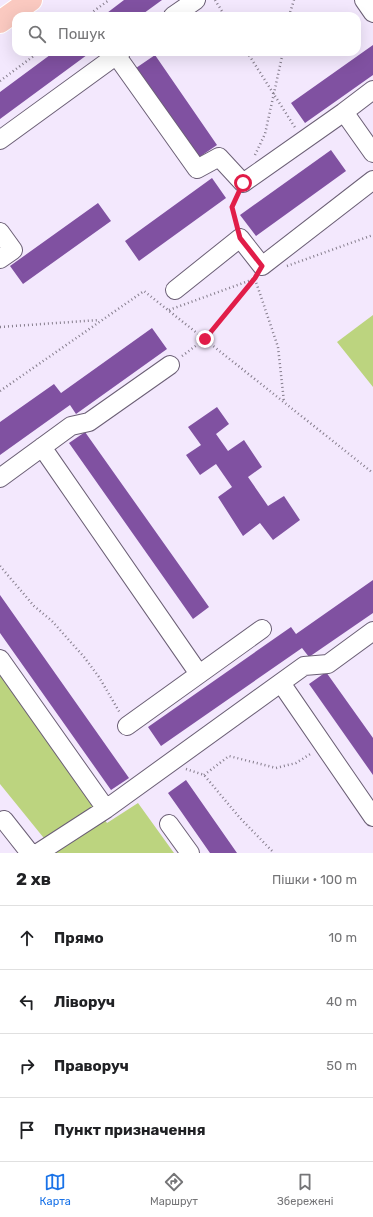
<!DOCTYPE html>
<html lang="uk">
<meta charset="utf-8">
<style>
body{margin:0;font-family:Rubik,sans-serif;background:#f2f2f2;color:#202124}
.stop{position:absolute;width:12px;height:12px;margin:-9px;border:3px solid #e11d48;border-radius:50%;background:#fff}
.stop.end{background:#e11d48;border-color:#fff;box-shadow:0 1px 4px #0008}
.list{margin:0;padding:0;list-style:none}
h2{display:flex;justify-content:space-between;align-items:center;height:52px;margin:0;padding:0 16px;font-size:17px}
h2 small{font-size:13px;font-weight:400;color:#757577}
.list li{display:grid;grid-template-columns:26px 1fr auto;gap:12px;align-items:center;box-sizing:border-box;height:64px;padding:0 16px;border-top:1px solid #e0e0e0}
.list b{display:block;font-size:15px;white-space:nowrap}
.list em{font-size:13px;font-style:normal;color:#757577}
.icon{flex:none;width:22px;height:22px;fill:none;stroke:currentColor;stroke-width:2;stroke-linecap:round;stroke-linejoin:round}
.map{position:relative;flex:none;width:373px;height:853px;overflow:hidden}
.search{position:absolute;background:#fff;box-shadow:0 4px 16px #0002;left:12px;right:12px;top:12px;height:44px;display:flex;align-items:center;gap:10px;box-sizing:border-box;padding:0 14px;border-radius:12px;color:#757577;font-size:15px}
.sheet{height:308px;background:#fff}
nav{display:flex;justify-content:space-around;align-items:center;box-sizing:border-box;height:56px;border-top:1px solid #e0e0e0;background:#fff;font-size:11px;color:#757577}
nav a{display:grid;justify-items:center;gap:2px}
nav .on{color:#1a73e8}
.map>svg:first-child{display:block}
.green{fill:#bcd47f}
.building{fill:#8051a1}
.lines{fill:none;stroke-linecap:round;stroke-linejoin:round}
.minor-casing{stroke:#6b5f75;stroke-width:20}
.major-casing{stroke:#fff;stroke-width:24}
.path{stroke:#857d8c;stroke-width:2.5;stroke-dasharray:1 3;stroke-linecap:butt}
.minor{stroke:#fff;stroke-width:18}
.major{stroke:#fac9c0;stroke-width:22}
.route{stroke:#e11d48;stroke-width:5}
</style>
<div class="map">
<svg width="373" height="853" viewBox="0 0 373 853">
<rect width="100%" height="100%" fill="#f3e8fd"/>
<!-- green -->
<path class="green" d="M373 315V387L337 342Z
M0 673 107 823 138 803 174 853H56L0 784Z"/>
<!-- building -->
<path class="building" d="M124 0H162L140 16H103Z
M373 45V75L305 123 291 103Z
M54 52H91L0 119V92Z
M155 55 217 145 198 158 136 68Z
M331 150 346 171 256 236 240 215Z
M212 178 226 198 139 261 125 241Z
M98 203 111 221 23 284 10 266Z
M152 328 167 349 76 414 70 405 0 455V422L54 384 61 393Z
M217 407 229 424 216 434 228 451 244 440 262 467 248 477 268 506 284 496 300 520 273 540 260 523 243 536 218 497 232 487 216 464 200 475 186 455 201 445 188 427Z
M85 432 209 607 193 619 69 443Z
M373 580V613L309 657 302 648 161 746 148 727 291 627 296 634Z
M0 595 129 778 111 790 0 633Z
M326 672 373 738V775L309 684Z
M186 780 237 853H210L180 810 168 793Z"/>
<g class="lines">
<!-- minor casing -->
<g class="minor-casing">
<path id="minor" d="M364 0 373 13
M173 16 196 0
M116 55 197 169 219 157 243 183 344 112
M373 90 344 112 373 153
M0 140 121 52
M0 232 13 250 0 259
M175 290 240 238 262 266 373 180
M42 447 199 674
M0 478 71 426 89 422 170 365
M0 659 106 809
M281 683 373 817
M127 726 262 629
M4 820 30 853
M169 824 190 853
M38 853 106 809 304 666 328 664 373 631"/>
</g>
<!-- major casing -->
<g class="major-casing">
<path id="major" d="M0 22 31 0"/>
</g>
<!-- path -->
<path class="path" d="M215 0 225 16
M87 16 109 0
M289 16 294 0
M247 52 296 129
M0 81 39 52
M255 155 265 134 283 52
M236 224 232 207 237 196
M287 266 373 235
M255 279 278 347 284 402
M169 310 254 279
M0 327 99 320
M182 356 205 339 255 279
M0 391 144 291 373 473
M0 566 34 606 52 621 84 657 99 677 120 713
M186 769 204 775 240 818 274 853
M204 775 229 756 276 768 296 763 312 753"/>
<!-- minor -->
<use href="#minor" class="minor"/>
<!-- major -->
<use href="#major" class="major"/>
</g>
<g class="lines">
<!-- route -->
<path class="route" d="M205 339 255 278 262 266 240 238 232 207 243 183"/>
</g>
</svg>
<div class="stop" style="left:243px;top:183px"></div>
<div class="stop end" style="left:205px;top:339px"></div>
<div class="search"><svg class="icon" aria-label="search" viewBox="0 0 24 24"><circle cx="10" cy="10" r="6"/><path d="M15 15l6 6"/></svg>Пошук</div>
</div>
<section class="sheet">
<h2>2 хв<small>Пішки · 100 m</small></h2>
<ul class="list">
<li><svg class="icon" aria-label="ahead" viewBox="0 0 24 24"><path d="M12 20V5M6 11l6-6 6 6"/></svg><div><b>Прямо</b></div><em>10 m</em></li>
<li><svg class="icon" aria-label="left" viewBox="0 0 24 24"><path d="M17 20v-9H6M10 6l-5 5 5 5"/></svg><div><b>Ліворуч</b></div><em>40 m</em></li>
<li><svg class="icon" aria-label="right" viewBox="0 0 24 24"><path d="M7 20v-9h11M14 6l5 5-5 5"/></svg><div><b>Праворуч</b></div><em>50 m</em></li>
<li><svg class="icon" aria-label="arrive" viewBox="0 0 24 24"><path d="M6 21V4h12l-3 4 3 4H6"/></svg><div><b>Пункт призначення</b></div></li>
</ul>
</section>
<nav>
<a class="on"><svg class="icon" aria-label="map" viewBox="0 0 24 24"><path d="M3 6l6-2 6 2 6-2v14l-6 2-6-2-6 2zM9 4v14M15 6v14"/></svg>Карта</a>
<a><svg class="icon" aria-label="directions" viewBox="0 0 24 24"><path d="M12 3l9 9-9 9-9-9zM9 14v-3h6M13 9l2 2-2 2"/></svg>Маршрут</a>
<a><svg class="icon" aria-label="saved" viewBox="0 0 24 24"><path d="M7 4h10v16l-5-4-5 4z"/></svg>Збережені</a>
</nav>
